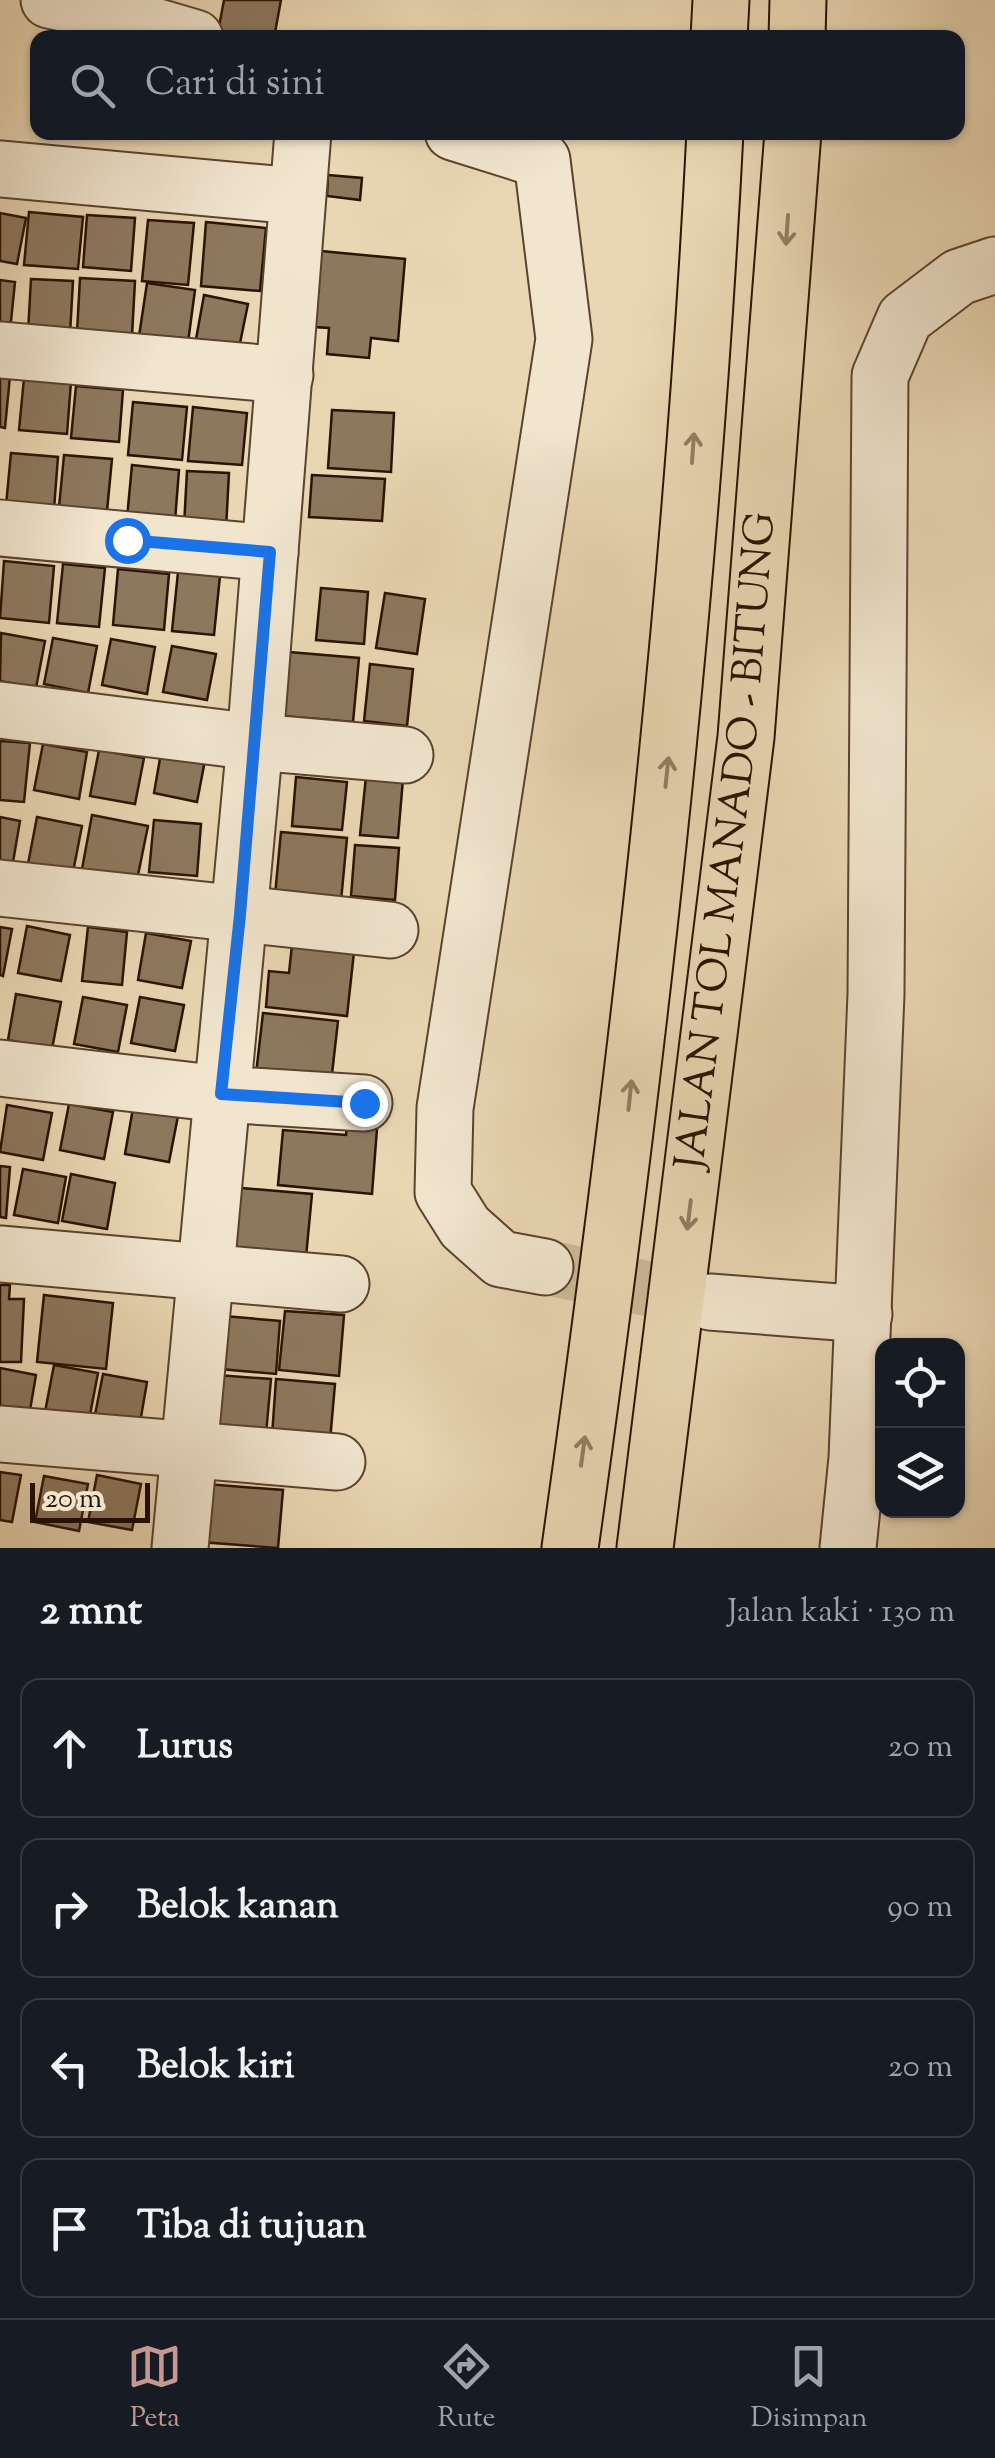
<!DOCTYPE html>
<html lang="id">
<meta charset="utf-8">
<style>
:root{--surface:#171b24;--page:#20242c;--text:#f1f3f6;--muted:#9ea1a6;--line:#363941;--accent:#c59692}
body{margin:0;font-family:"Sorts Mill Goudy",serif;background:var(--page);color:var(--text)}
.controls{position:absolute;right:30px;bottom:30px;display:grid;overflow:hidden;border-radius:20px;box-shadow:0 2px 8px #0004}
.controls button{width:90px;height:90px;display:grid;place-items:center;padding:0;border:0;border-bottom:2px solid var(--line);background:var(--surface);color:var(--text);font:50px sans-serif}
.scale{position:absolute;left:30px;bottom:25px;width:120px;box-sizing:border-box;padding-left:10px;border:5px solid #2a1201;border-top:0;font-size:28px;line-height:35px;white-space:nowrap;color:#2a1201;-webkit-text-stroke:8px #f1e5ce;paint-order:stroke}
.stop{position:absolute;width:30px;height:30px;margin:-22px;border:8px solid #1a73e8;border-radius:50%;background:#fff}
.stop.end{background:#1a73e8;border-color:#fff;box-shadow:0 2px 10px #0008}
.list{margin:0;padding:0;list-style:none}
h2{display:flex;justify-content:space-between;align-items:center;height:130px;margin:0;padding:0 40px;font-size:42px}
h2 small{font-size:32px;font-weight:400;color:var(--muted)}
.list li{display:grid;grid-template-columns:65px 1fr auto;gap:30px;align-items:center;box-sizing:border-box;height:140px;margin:0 20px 20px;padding:0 20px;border:2px solid var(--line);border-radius:20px}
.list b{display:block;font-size:38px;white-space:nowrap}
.list em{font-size:32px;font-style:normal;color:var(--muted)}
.icon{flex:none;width:55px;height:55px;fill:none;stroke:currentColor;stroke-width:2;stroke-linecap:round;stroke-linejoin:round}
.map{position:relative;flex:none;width:995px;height:1548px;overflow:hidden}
.search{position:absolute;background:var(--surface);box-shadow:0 2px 8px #0004;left:30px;right:30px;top:30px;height:110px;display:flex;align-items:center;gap:25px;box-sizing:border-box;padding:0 35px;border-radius:20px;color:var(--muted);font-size:38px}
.sheet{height:770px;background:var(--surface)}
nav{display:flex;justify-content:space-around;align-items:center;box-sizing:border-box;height:140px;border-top:2px solid var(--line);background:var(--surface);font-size:28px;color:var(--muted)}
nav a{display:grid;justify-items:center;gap:5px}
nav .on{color:var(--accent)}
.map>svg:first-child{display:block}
</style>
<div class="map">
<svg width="995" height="1548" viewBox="0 0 995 1548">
<rect width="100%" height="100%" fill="#e9d7b3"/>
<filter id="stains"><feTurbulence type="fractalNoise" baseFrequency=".002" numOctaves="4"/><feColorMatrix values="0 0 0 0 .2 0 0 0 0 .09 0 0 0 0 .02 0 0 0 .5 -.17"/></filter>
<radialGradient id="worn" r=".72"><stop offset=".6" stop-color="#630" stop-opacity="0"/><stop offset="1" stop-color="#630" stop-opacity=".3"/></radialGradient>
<g fill="#8d785e" stroke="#2a1201" stroke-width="2.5">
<path d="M224 0H281L274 38H247L218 32Z"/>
<path d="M328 175 362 178 360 200 327 196Z"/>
<path d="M29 212 83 217 78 269 24 265Z"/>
<path d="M0 213 26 218 17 264 0 261Z"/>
<path d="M87 215 135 218 131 271 83 267Z"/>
<path d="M148 220 194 223 188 285 142 281Z"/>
<path d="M206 222 266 228 260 291 201 286Z"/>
<path d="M321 251 405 259 398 341 371 338 369 358 327 354 329 328 314 327Z"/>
<path d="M80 278 135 281 132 336 77 332Z"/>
<path d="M31 279 73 281 70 334 28 332Z"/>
<path d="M0 280 15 282 10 331 0 330Z"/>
<path d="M147 283 195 290 187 350 138 343Z"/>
<path d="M204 295 248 304 238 353 195 345Z"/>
<path d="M0 375 10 376 5 428 0 427Z"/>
<path d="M24 378 71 382 67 434 19 430Z"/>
<path d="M76 386 123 390 119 442 71 438Z"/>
<path d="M133 402 187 407 182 460 128 455Z"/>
<path d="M193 407 247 413 242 465 188 461Z"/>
<path d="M332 410 394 413 391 472 328 468Z"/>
<path d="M11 453 58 457 54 509 6 505Z"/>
<path d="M64 455 112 459 107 511 59 507Z"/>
<path d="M132 465 179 470 175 521 127 518Z"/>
<path d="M187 471 229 473 226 529 184 526Z"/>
<path d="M312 475 385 479 382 521 309 517Z"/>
<path d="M4 561 54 566 49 623 0 618Z"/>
<path d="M63 564 105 568 99 627 57 623Z"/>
<path d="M118 569 169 574 164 630 113 625Z"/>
<path d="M178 572 220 576 214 635 172 631Z"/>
<path d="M321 588 368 592 364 644 316 640Z"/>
<path d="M385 593 425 599 417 654 376 648Z"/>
<path d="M1 633 45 641 36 688 0 681Z"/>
<path d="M53 638 97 646 88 693 44 684Z"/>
<path d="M111 639 155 647 147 694 102 685Z"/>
<path d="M172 646 216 654 207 700 163 692Z"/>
<path d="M289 652 359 658 353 722 283 716Z"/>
<path d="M370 664 413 669 407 726 364 721Z"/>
<path d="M0 741 30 743 24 802 0 800Z"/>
<path d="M43 744 87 752 79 799 34 790Z"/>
<path d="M162 747 206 755 197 802 154 793Z"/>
<path d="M99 750 144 758 135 804 90 796Z"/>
<path d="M366 776 403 779 398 838 360 835Z"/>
<path d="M296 777 347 782 342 830 292 826Z"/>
<path d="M92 815 148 826 137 880 82 869Z"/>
<path d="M0 817 20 821 12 868 0 866Z"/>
<path d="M37 817 82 826 73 872 28 864Z"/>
<path d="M154 820 201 824 197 876 149 872Z"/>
<path d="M281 832 347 838 341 901 275 895Z"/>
<path d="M355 845 399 848 395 900 351 896Z"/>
<path d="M27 926 70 935 61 981 18 973Z"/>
<path d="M0 927 12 929 3 976 0 975Z"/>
<path d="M88 927 127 932 122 985 82 981Z"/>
<path d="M146 933 191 941 182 988 138 980Z"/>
<path d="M292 945 354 952 347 1016 266 1007 269 971 289 973Z"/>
<path d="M16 994 61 1002 52 1049 8 1040Z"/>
<path d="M83 997 127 1005 118 1052 74 1044Z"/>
<path d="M140 997 184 1005 175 1051 131 1043Z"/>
<path d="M263 1013 338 1021 331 1083 256 1074Z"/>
<path d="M69 1104 113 1112 104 1159 60 1150Z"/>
<path d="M7 1105 52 1113 43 1160 0 1152Z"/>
<path d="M133 1108 178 1116 169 1162 125 1154Z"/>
<path d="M348 1114 378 1116 372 1194 278 1185 283 1130 346 1135Z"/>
<path d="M0 1166 10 1167 6 1218 0 1217Z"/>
<path d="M23 1169 66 1177 58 1223 14 1215Z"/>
<path d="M71 1174 115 1183 107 1229 62 1221Z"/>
<path d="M230 1187 312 1194 306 1257 224 1250Z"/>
<path d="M0 1285H10L9 1299H24L21 1362H0Z"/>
<path d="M44 1295 113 1303 106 1369 37 1362Z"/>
<path d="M285 1311 344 1315 339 1376 279 1370Z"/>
<path d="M224 1316 280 1321 276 1374 220 1369Z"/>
<path d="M54 1365 98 1373 89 1420 45 1412Z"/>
<path d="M0 1368 36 1375 28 1422 0 1417Z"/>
<path d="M103 1374 147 1382 139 1429 94 1420Z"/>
<path d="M217 1375 271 1379 265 1445 211 1441Z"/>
<path d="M276 1379 335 1384 330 1441 272 1436Z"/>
<path d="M0 1472 21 1475 12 1522 0 1520Z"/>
<path d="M97 1475 141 1484 132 1530 88 1522Z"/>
<path d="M44 1476 88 1484 79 1531 35 1522Z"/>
<path d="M206 1484 283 1490 278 1548 201 1542Z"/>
</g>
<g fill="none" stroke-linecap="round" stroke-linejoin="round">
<path stroke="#ccb998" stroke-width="55" stroke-dasharray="55 28" stroke-linecap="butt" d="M545 1267 710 1302"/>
<g stroke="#5a432e" stroke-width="59">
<g id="minor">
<path d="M49 0 110 13 195 38"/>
<path d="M453 132 542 160 564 339 445 1108 443 1192 465 1227 501 1259 545 1267"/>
<path d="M0 169 296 196"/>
<path d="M0 350 285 375"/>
<path d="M0 528 270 553"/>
<path d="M0 710 255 742 405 755"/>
<path d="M0 888 390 930"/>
<path d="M0 1068 221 1094 364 1103"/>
<path d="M0 1254 341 1284"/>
<path d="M710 1302 864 1314"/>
<path d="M0 1434 337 1462"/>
<path d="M180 1548 255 742 303 132"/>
<path d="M848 1548 857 1458 876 994 880 376 905 318 959 277 995 265"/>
</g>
</g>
<g stroke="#2a1201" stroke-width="59">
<g id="highway">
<path d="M719 38 721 0"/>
<path d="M797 38 798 0"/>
<path d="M570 1548C636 1078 691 607 715 132"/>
<path id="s1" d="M645 1548 746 737 793 132"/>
</g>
</g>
<use href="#minor" stroke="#f1e5ce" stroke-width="55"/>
<use href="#highway" stroke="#e9d7b3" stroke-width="55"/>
</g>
<defs><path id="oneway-shaft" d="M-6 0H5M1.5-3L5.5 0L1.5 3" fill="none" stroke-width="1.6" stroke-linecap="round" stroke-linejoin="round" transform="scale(2.5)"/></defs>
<g stroke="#937e63">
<use href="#oneway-shaft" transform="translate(787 230) rotate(94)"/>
<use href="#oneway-shaft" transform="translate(693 448) rotate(-86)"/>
<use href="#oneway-shaft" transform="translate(667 772) rotate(-84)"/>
<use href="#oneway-shaft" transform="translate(630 1095) rotate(-84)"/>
<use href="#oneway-shaft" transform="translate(689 1215) rotate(97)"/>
<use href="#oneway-shaft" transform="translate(583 1451) rotate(-82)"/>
</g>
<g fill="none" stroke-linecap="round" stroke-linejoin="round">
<path stroke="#1a73e8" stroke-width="12" d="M127 540 270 552 240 915 221 1094 364 1103"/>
</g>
<g text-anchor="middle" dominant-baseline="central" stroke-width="9" stroke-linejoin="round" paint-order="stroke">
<g font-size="42" fill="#2a1201" stroke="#f1e5ce">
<text stroke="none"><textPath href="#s1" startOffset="712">JALAN TOL MANADO - BITUNG</textPath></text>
</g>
</g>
<rect width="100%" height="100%" filter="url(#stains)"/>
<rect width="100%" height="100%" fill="url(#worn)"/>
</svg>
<div class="controls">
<button><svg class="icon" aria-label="locate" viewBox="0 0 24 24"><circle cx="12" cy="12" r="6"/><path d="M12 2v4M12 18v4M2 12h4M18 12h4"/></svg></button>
<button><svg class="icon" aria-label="layers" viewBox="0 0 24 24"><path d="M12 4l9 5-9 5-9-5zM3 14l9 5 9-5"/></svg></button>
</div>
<div class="scale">20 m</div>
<div class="stop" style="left:127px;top:540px"></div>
<div class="stop end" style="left:364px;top:1103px"></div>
<div class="search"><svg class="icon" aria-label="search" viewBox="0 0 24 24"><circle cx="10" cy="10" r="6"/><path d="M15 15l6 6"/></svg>Cari di sini</div>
</div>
<section class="sheet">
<h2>2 mnt<small>Jalan kaki · 130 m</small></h2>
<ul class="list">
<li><svg class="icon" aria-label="ahead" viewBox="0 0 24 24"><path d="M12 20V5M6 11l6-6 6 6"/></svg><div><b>Lurus</b></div><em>20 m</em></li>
<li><svg class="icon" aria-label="right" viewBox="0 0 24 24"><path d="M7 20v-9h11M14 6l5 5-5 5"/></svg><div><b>Belok kanan</b></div><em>90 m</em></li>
<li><svg class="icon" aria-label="left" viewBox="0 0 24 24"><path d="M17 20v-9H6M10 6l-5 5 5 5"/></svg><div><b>Belok kiri</b></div><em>20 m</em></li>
<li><svg class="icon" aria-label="arrive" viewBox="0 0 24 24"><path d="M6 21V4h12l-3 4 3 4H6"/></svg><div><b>Tiba di tujuan</b></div></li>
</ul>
</section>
<nav>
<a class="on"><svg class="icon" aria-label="map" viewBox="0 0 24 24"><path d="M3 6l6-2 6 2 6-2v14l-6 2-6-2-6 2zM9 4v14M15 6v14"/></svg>Peta</a>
<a><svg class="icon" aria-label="directions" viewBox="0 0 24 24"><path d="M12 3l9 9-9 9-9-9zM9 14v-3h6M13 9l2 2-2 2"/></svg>Rute</a>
<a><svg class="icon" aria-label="saved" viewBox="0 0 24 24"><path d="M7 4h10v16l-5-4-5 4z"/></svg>Disimpan</a>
</nav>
